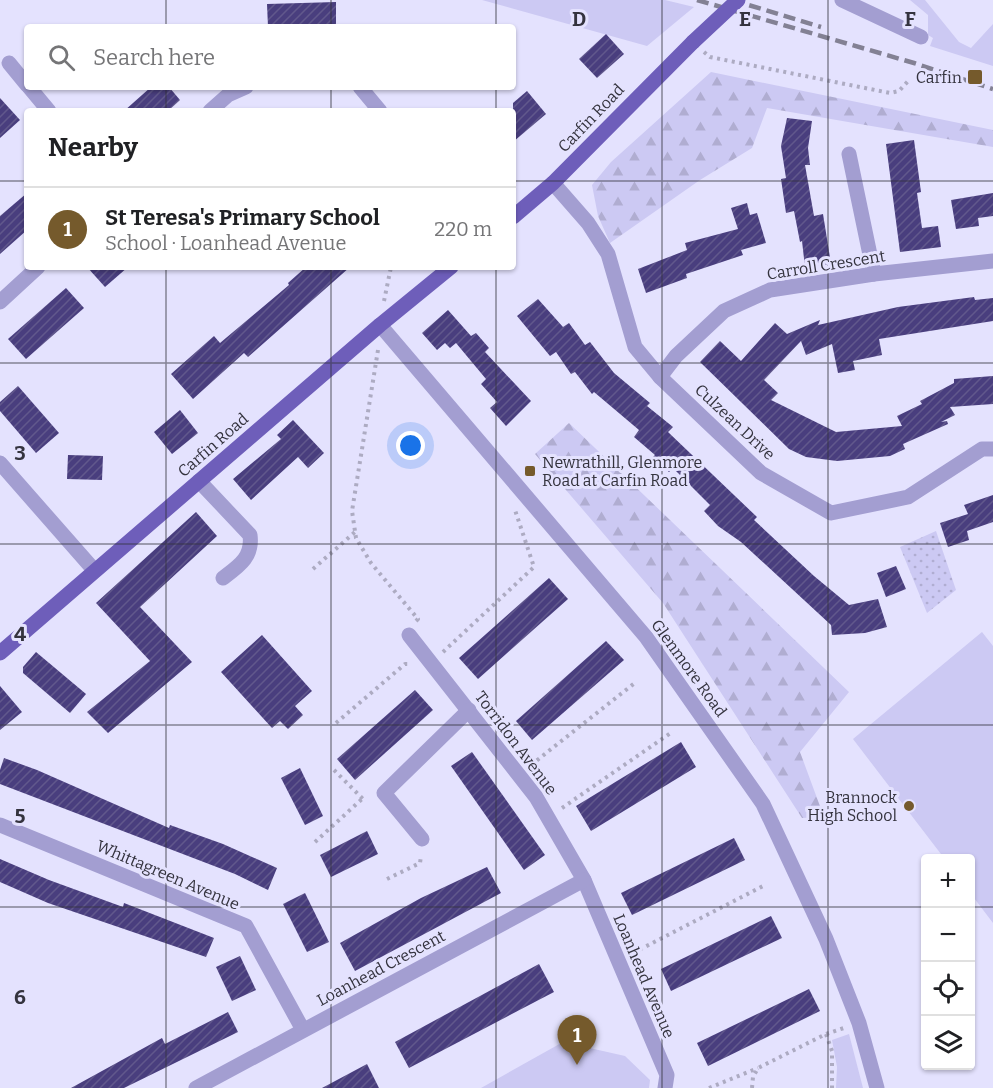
<!DOCTYPE html>
<meta charset="utf-8">
<style>
:root{--surface:#fff;--page:#f6f6f6;--text:#202124;--muted:#757577;--line:#e0e0e0;--accent:#755a2c}
body{margin:0;font-family:Bitter,serif;background:var(--page);color:var(--text)}
.controls{position:absolute;right:18px;bottom:18px;display:grid;overflow:hidden;border-radius:6px;box-shadow:0 2px 4px #0004}
.controls button{width:54px;height:54px;display:grid;place-items:center;padding:0;border:0;border-bottom:2px solid var(--line);background:var(--surface);color:var(--text);font:30px sans-serif}
.you{position:absolute;left:411px;top:446px;width:21px;height:21px;margin:-15px;border:4px solid #fff;border-radius:50%;background:#1a73e8;box-shadow:0 0 0 9px #1a73e833}
.badge{display:grid;place-items:center;width:39px;height:39px;border-radius:50%;background:var(--accent);color:#fff;font-size:20px;font-weight:700}
.pin{position:absolute;translate:-50% -50px;filter:drop-shadow(0 2px 3px #0008)}
.pin::after{content:'';position:absolute;top:32px;width:21px;height:18px;background:inherit;clip-path:polygon(0 0,100% 0,50% 100%)}
.list{margin:0;padding:0;list-style:none}
h2{display:flex;justify-content:space-between;align-items:center;height:78px;margin:0;padding:0 24px;font-size:26px}
h2 small{font-size:20px;font-weight:400;color:var(--muted)}
.list li{display:grid;grid-template-columns:39px 1fr auto;gap:18px;align-items:center;box-sizing:border-box;height:84px;padding:0 24px;border-top:2px solid var(--line)}
.list b{display:block;font-size:22px;white-space:nowrap}
.list p{margin:0;font-size:20px;white-space:nowrap;color:var(--muted)}
.list em{font-size:20px;font-style:normal;color:var(--muted)}
.icon{flex:none;width:33px;height:33px;fill:none;stroke:currentColor;stroke-width:2;stroke-linecap:round;stroke-linejoin:round}
.map{position:relative;flex:none;width:993px;height:1088px;overflow:hidden}
.search{position:absolute;background:var(--surface);box-shadow:0 2px 4px #0004;left:24px;top:24px;width:492px;height:66px;display:flex;align-items:center;gap:15px;box-sizing:border-box;padding:0 21px;border-radius:6px;color:var(--muted);font-size:22px}
.panel{position:absolute;background:var(--surface);box-shadow:0 2px 4px #0004;left:24px;top:108px;width:492px;height:162px;border-radius:6px}
.map>svg:first-child{display:block}
</style>
<div class="map">
<svg width="993" height="1088" viewBox="0 0 993 1088">
<defs>
<pattern id="forest-firs" width="22" height="20" patternUnits="userSpaceOnUse" patternTransform="scale(1.5)"><rect width="22" height="20" fill="#ccc9f3"/><path d="M5 1l3.5 6h-7zM16 11l3.5 6h-7z" fill="#b0add1"/></pattern>
<pattern id="park-dots" width="8" height="8" patternUnits="userSpaceOnUse" patternTransform="scale(1.5)"><rect width="8" height="8" fill="#ccc9f3"/><path d="M2 2h.1M6 6h.1" fill="none" stroke="#b0add1" stroke-width="1.8" stroke-linecap="round"/></pattern>
<pattern id="building-hatch" width="6" height="6" patternUnits="userSpaceOnUse" patternTransform="scale(1.5)"><rect width="6" height="6" fill="#493e7e"/><path d="M-1 1l2-2M0 6l6-6M5 7l2-2" fill="none" stroke="#61588c"/></pattern>
</defs>
<rect width="100%" height="100%" fill="#e4e2fe"/>
<g fill="#ccc9f3">
<path d="M482 0H665L694 7 647 46Z"/>
<path d="M910 0H925L959 42 971 48 993 24V66L930 46 933 38 928 35V15Z"/>
<path d="M982 632 993 646V923L971 894 970 858H944L853 739Z"/>
<path d="M849 1034 863 1088H836L837 1067 832 1040Z"/>
<path d="M563 1042 625 1056 650 1080 649 1088H481Z"/>
</g>
<g fill="url(#forest-firs)">
<path d="M711 72 993 130V147L767 108 752 148 700 180 610 243 598 216 592 185 611 162Z"/>
<path d="M569 423 849 692 800 752 824 817 802 818 663 603 535 454Z"/>
</g>
<path fill="url(#park-dots)" d="M936 531 956 590 927 613 900 547Z"/>
<g fill="url(#building-hatch)">
<path d="M336 2V27H268L267 4Z"/>
<path d="M606 34 624 54 597 78 579 59Z"/>
<path d="M151 87H169L180 100 168 111H124Z"/>
<path d="M527 91 546 114 513 142V103Z"/>
<path d="M0 98 20 120 0 138Z"/>
<path d="M787 118 812 121 808 148 810 165H805L814 216 823 214 831 264 805 267 802 241 800 242 794 211 786 213 781 179 786 178 781 146Z"/>
<path d="M914 140 921 192 917 193 922 228 938 226 941 247 900 252 886 144Z"/>
<path d="M27 193V230L0 254V216Z"/>
<path d="M993 193V216L978 218 979 226 956 229 951 200Z"/>
<path d="M747 203 750 215 757 213 766 243 741 250 743 255 686 274 687 278 646 293 638 269 687 250 685 243 738 229 731 208Z"/>
<path d="M87 267H128L105 287Z"/>
<path d="M306 267H350L248 357 244 353 193 399 171 374 214 336 220 343 289 285 288 283Z"/>
<path d="M66 288 84 308 26 359 8 339Z"/>
<path d="M974 297 975 300 993 298V321L879 339 882 355 853 361 855 370 838 373 832 344 806 355 801 341 764 380 778 393 771 400 836 432 902 426 897 416 922 404 920 401 954 383V379L993 376V404L950 407 955 415 941 422 947 421 948 424 903 444 905 449 890 456 837 461 806 457 789 449 700 362 720 341 741 361 775 323 787 334 820 320 818 325 898 307Z"/>
<path d="M538 299 563 327 569 323 585 345 590 342 614 373 650 403 647 406 673 427 668 432 757 517 754 520 814 576 849 605 878 599 887 627 865 633 832 635 831 625 741 542 718 526 704 511 710 505 673 468 669 472 653 457 655 455 634 437 639 430 594 392 592 394 575 372 571 374 556 352 550 356 517 316Z"/>
<path d="M448 310 471 336 476 333 489 348 485 352 531 401 506 426 490 408 497 402 481 384 486 379 456 343 450 348 445 343 437 350 422 333Z"/>
<path d="M18 386 59 433 36 453 0 411V402Z"/>
<path d="M180 410 198 433 172 454 154 432Z"/>
<path d="M293 420 324 453 308 468 298 457 251 500 233 479 281 439 277 435Z"/>
<path d="M68 455 103 456 102 480 67 479Z"/>
<path d="M993 495V522L967 531 969 540 948 547 940 523 968 514 964 505Z"/>
<path d="M196 512 217 536 140 607 192 662 108 733 87 712 150 661 96 603Z"/>
<path d="M896 566 906 589 886 597 877 573Z"/>
<path d="M549 578 568 599 478 679 459 658Z"/>
<path d="M262 635 312 691 295 706 303 715 288 729 280 721 272 728 221 672Z"/>
<path d="M606 641 624 660 532 740 516 721Z"/>
<path d="M36 652 86 694 70 713 23 673V667Z"/>
<path d="M0 686 22 712 0 730Z"/>
<path d="M415 690 433 710 355 780 337 759Z"/>
<path d="M681 742 696 767 591 831 576 806Z"/>
<path d="M472 752 545 855 524 870 451 766Z"/>
<path d="M4 758 37 770 169 828 170 825 223 844 277 868 268 890 235 874 0 784V770Z"/>
<path d="M300 768 323 816 305 825 281 778Z"/>
<path d="M367 831 378 854 331 877 320 855Z"/>
<path d="M734 838 745 860 632 915 621 893Z"/>
<path d="M0 859 49 880 123 907 124 903 214 938 206 957 48 903 0 882Z"/>
<path d="M487 867 501 893 355 971 340 943 421 898Z"/>
<path d="M305 893 329 942 307 952 283 904Z"/>
<path d="M771 916 782 938 671 991 661 969Z"/>
<path d="M240 956 256 990 232 1001 216 967Z"/>
<path d="M539 964 554 992 409 1068 395 1042Z"/>
<path d="M809 989 820 1011 708 1066 697 1043Z"/>
<path d="M228 1012 238 1032 124 1088H71L162 1038 165 1044Z"/>
<path d="M367 1064 379 1088H322Z"/>
</g>
<g fill="none" stroke-linecap="round" stroke-linejoin="round">
<g stroke="#adabc2" stroke-width="4" stroke-dasharray="3 4.5" stroke-linecap="butt">
<path d="M704 52 710 57 890 93 899 91 909 80"/>
<path d="M384 301 391 267"/>
<path d="M378 350 352 511 356 538 371 563 418 619 416 621"/>
<path d="M313 569 355 532"/>
<path d="M443 652 534 567 515 510"/>
<path d="M336 723 405 664H410"/>
<path d="M531 765 636 682"/>
<path d="M334 770 363 799"/>
<path d="M562 808 672 732"/>
<path d="M315 842 362 799"/>
<path d="M387 879 420 863 421 856"/>
<path d="M633 953 765 885"/>
<path d="M826 1034 832 1051V1088"/>
<path d="M709 1088 758 1068"/>
<path d="M752 1088 753 1077 758 1068 826 1034 844 1028"/>
</g>
<g stroke="#a39ed1" stroke-width="15">
<path d="M842 0 921 37"/>
<path d="M9 63 27 85"/>
<path d="M29 87 49 111"/>
<path d="M360 87 380 111"/>
<path d="M210 111 228 95 246 87"/>
<path d="M849 154 874 274"/>
<path d="M553 183 588 223 608 254 635 347 660 377 761 473 831 513 908 497 982 449H993"/>
<path d="M0 302 38 267"/>
<path d="M380 325 646 637 763 804 826 939 859 1023 877 1088"/>
<path d="M660 377 676 356 724 311 770 290 874 274 993 261"/>
<path d="M0 463 94 570"/>
<path d="M199 481 250 535C253 557 239 566 223 578"/>
<path d="M409 635 536 797 584 880 667 1075 665 1088"/>
<path d="M0 825 246 926 303 1030"/>
<path d="M422 839 384 793 469 710"/>
<path d="M196 1088 584 880"/>
</g>
<g stroke="#6e5eba" stroke-width="15">
<path d="M513 217 553 183 693 42"/>
<path d="M0 653 380 325 451 267"/>
</g>
<g stroke="#838194" stroke-width="4.5" stroke-dasharray="12 6" stroke-linecap="butt">
<path d="M697 0 914 63 993 89"/>
<path d="M732 0 821 27"/>
</g>
<path stroke="#6e5eba" stroke-width="15" d="M693 42 738 0"/>
</g>
<path fill="none" stroke="#34333e" stroke-width="1.5" stroke-opacity="0.55" d="M166 0V27M331 0V27M496 0V27M662 0V1088M828 0V1088M166 87V111M331 87V111M496 87V111M0 181H27M513 181H993M166 267V1088M331 267V1088M496 267V1088M0 363H993M0 544H993M0 725H993M0 907H926M970 907H993"/>
<g fill="#755a2c" stroke="#e4e2fe" stroke-width="2">
<rect x="967" y="69" width="16" height="16" rx="3"/>
<rect x="524" y="465" width="12" height="12" rx="3"/>
<circle cx="909" cy="806" r="6"/>
</g>
<g text-anchor="middle" dominant-baseline="central" stroke-width="6" stroke-linejoin="round" paint-order="stroke">
<g font-size="16" fill="#34333e" stroke="#e4e2fe" text-anchor="end">
<text x="962" y="77">Carfin</text>
<text x="542" y="462" text-anchor="start">Newrathill, Glenmore<tspan x="542" dy="18">Road at Carfin Road</tspan></text>
<text x="897" y="797">Brannock<tspan x="897" dy="18">High School</tspan></text>
</g>
<g font-size="16" fill="#34333e" stroke="#e4e2fe">
<text transform="translate(591 118) rotate(-46)">Carfin Road</text>
<text transform="translate(826 265) rotate(-9)">Carroll Crescent</text>
<text transform="translate(735 422) rotate(43)">Culzean Drive</text>
<text transform="translate(213 445) rotate(-41)">Carfin Road</text>
<text transform="translate(689 668) rotate(54)">Glenmore Road</text>
<text transform="translate(516 743) rotate(53)">Torridon Avenue</text>
<text transform="translate(168 875) rotate(23)">Whittagreen Avenue</text>
<text transform="translate(381 968) rotate(-28)">Loanhead Crescent</text>
<text transform="translate(644 976) rotate(67)">Loanhead Avenue</text>
</g>
</g>
<g font-size="20" text-anchor="middle" font-weight="bold" fill="#34333e" stroke="#e4e2fe" stroke-width="6" stroke-linejoin="round" paint-order="stroke">
<text x="579" y="26">D</text>
<text x="745" y="26">E</text>
<text x="910" y="26">F</text>
<text x="20" y="460">3</text>
<text x="20" y="641">4</text>
<text x="20" y="823">5</text>
<text x="20" y="1004">6</text>
</g>
</svg>
<div class="controls">
<button>+</button>
<button>−</button>
<button><svg class="icon" aria-label="locate" viewBox="0 0 24 24"><circle cx="12" cy="12" r="6"/><path d="M12 2v4M12 18v4M2 12h4M18 12h4"/></svg></button>
<button><svg class="icon" aria-label="layers" viewBox="0 0 24 24"><path d="M12 4l9 5-9 5-9-5zM3 14l9 5 9-5"/></svg></button>
</div>
<div class="you"></div>
<div class="pin badge" style="left:577px;top:1065px">1</div>
<div class="search"><svg class="icon" aria-label="search" viewBox="0 0 24 24"><circle cx="10" cy="10" r="6"/><path d="M15 15l6 6"/></svg>Search here</div>
<section class="panel">
<h2>Nearby<small></small></h2>
<ul class="list">
<li><span class="badge">1</span><div><b>St Teresa's Primary School</b><p>School · Loanhead Avenue</p></div><em>220 m</em></li>
</ul>
</section>
</div>
